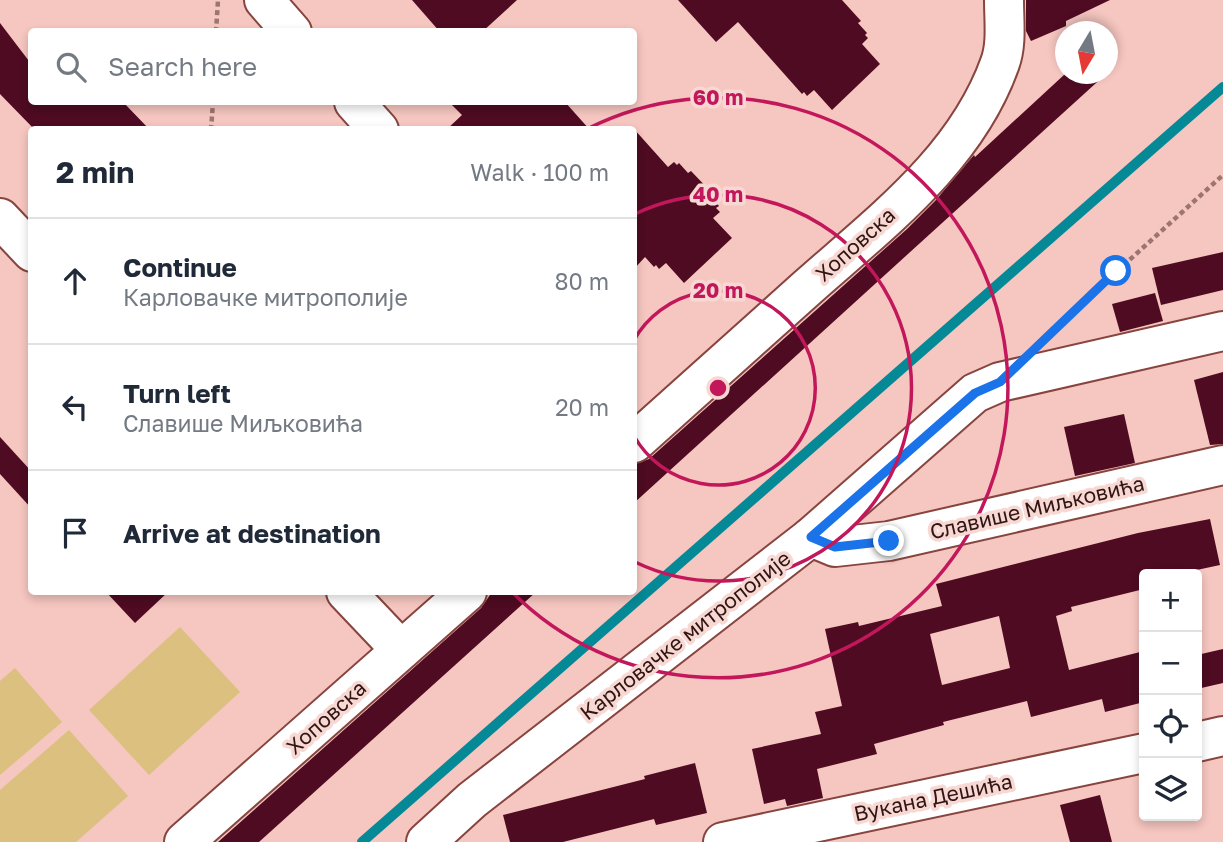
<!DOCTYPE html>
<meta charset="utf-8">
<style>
:root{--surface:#fff;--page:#f6f6f7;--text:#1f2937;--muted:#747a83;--line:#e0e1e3}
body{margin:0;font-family:"Golos Text",sans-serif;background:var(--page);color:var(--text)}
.controls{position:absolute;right:21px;bottom:21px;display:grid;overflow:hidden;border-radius:7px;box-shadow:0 4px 10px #0003}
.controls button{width:63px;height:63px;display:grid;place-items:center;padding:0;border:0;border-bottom:2px solid var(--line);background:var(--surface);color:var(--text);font:35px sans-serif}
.compass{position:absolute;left:1055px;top:21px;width:63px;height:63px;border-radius:50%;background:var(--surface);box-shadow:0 4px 10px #0003;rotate:190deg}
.stop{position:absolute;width:21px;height:21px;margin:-16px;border:5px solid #1a73e8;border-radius:50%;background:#fff}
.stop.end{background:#1a73e8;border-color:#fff;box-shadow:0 2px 7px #0008}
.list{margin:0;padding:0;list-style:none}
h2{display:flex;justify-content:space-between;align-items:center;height:91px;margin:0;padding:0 28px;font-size:30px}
h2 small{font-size:23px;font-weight:400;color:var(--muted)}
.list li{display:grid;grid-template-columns:46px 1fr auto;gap:21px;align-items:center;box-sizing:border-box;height:126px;padding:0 28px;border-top:2px solid var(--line)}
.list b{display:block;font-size:26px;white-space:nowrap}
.list p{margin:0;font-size:23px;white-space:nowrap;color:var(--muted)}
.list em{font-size:23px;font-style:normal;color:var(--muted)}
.icon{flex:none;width:38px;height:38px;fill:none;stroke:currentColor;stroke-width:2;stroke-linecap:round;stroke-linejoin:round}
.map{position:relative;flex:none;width:1223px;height:842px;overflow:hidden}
.search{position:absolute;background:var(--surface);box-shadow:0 4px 10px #0003;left:28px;top:28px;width:609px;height:77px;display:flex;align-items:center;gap:18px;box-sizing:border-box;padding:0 24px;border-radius:7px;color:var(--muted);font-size:26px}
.panel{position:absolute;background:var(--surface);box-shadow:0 4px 10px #0003;left:28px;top:126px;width:609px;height:469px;border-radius:7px}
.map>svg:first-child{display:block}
</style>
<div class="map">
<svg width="1223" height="842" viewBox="0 0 1223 842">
<rect width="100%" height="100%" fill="#f6c6c0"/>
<g fill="#dcc07f">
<path d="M180 627 240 692 149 775 89 710Z"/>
<path d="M15 668 62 722 0 775V681Z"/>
<path d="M69 730 128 796 76 842H0V790Z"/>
</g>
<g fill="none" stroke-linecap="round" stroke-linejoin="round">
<path stroke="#058996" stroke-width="10" d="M362 842 1223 87"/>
</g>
<g fill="#4e0b22" fill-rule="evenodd">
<path d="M412 0H517L482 32H440Z"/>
<path d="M678 0H842L861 21 858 23 867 33 865 35 868 38 862 44 880 64 832 110 814 90 807 96 804 92 802 94 738 22 716 42Z"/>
<path d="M1026 0H1110L1066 21V26L1031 41 1026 31Z"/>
<path d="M0 23 32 65V102H123L150 130H35L0 94Z"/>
<path d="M1065 74H1106L634 503V464L649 459 907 229 935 201 974 155 975 157Z"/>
<path d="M449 102H565L590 130H446L462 115Z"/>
<path d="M634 129 668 167 674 162 677 165 679 163 688 173 691 171 713 194 710 196 719 206 716 208 720 212 713 218 732 238 684 283 666 263 659 269 656 265 654 267 645 257 634 269Z"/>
<path d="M1223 252V290L1161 305 1152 268Z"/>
<path d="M1155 293 1163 321 1120 332 1112 304Z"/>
<path d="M1223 372V444L1210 445 1194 380Z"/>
<path d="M1124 414 1135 463 1075 476 1064 427Z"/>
<path d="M0 437 32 472V509L0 474Z"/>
<path d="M1210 519 1220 565 1178 574H1144V589L1071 607 1072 611 1056 616 1069 670 1144 651V702L1105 712 1102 699 1031 717 1027 701 943 722 944 725 874 744 877 754 817 769 823 798 787 806 785 799 764 804 752 749 821 734 815 712 842 706 825 629 858 622 859 626 942 606 936 584 1138 533ZM999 616 1010 668 942 685 930 634Z"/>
<path d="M106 592H168L135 623Z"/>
<path d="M492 592H536L259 842H218L481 608Z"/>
<path d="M1223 649V683L1197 689V655Z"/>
<path d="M695 763 707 813 656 825 654 819 563 842H510L503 815 645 779 644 776Z"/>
<path d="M1100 795 1112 842H1070L1060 805Z"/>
</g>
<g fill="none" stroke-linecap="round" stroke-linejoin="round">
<g stroke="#88453f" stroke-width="42">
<g id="street">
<path d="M264 0 292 32"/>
<path d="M354 102 379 130"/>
<path d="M0 218 32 252"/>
<path d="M634 443C692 391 750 339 808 287 881 222 966 159 1000 63 1007 44 1004 21 1004 0"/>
<path d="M811 537 835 547 889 541 1223 465"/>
<path d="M346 592 401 650"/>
<path d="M1197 742 1223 736"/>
<path d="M184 842 467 592"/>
<path d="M426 842 472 800 811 537 975 393 1000 382 1223 331"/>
<path d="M723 842 1144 753"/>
</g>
</g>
<g stroke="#9c7571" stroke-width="4.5" stroke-dasharray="5 3.5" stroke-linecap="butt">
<path d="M216 32 218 0"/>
<path d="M211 130 213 102"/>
<path d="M1048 334 1223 175"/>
</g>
<use href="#street" stroke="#fff" stroke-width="38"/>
</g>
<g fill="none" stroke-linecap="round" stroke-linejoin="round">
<path stroke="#1a73e8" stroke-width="9" d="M889 541 835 547 811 537 975 393 1000 382 1116 271"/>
</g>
<g fill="none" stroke="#c2185b" stroke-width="3.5">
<path d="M634 340A97 97 0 1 1 634 436"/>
<path d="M635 214A193 193 0 1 1 635 562"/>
<path d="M589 128A290 290 0 1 1 513 593"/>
</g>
<g text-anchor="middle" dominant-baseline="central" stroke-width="7" stroke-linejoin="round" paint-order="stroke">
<g font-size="21" fill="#311513" stroke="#f8d8d3">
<text transform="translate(855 244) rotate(-42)">Хоповска</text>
<text transform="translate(1037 507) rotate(-13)">Славише Миљковића</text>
<text transform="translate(685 635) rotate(-38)">Карловачке митрополије</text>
<text transform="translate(326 717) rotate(-42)">Хоповска</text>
<text transform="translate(933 797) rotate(-12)">Вукана Дешића</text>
</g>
</g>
<circle cx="718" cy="388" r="10" fill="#c2185b" stroke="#f8d8d3" stroke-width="3.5"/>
<g font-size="21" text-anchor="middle" font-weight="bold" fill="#c2185b" stroke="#f8d8d3" stroke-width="7" stroke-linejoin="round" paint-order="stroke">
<text x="718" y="105">60 m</text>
<text x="718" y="202">40 m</text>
<text x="718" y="298">20 m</text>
</g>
</svg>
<div class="controls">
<button>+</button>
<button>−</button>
<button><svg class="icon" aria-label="locate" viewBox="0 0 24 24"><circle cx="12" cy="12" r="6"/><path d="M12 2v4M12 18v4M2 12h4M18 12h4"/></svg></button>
<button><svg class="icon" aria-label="layers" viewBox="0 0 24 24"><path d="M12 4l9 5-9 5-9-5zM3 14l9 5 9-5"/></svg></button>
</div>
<svg class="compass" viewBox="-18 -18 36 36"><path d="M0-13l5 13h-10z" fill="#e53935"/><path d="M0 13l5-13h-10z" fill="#747a83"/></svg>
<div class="stop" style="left:1116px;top:271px"></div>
<div class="stop end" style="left:889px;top:541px"></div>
<div class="search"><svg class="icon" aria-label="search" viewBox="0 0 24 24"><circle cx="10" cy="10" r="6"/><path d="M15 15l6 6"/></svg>Search here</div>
<section class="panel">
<h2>2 min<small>Walk · 100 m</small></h2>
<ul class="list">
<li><svg class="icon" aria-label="ahead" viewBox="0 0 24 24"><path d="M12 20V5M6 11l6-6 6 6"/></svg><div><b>Continue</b><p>Карловачке митрополије</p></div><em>80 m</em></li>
<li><svg class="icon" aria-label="left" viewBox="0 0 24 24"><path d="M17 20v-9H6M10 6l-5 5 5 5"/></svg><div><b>Turn left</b><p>Славише Миљковића</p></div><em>20 m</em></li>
<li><svg class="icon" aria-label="arrive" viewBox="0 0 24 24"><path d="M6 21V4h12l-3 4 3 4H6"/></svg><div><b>Arrive at destination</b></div></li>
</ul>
</section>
</div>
